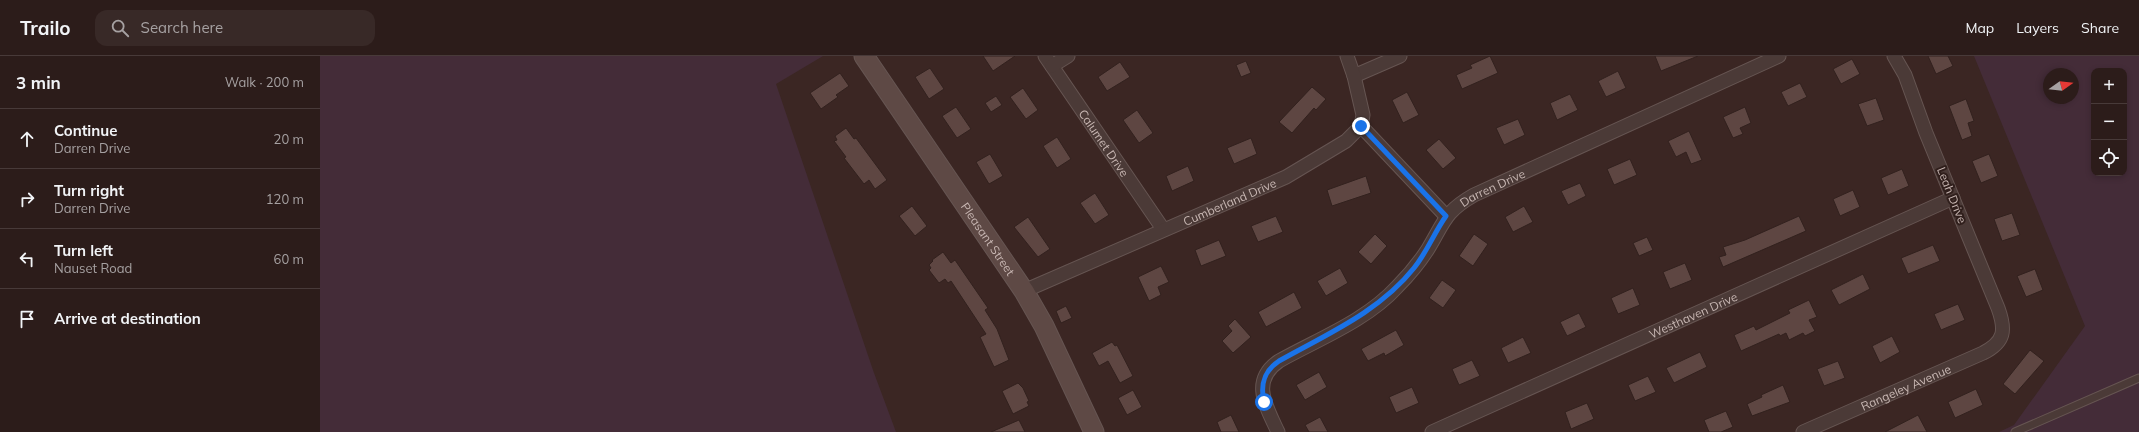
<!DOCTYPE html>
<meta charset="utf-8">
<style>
:root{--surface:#2c1c1a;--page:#382927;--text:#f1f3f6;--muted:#a6a1a2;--line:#483a39}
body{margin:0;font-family:Mulish,sans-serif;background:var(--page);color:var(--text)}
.controls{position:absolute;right:12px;top:12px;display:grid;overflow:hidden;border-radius:8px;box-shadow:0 2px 6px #0003}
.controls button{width:36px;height:36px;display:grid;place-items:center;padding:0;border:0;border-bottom:1px solid var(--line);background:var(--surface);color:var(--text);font:20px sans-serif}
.compass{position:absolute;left:1723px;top:12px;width:36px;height:36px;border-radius:50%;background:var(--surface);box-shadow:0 2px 6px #0003;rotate:75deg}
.stop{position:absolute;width:12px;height:12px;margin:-9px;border:3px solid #1a73e8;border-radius:50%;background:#fff}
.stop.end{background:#1a73e8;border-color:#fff;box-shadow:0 1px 4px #0008}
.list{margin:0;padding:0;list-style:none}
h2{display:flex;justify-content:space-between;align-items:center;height:52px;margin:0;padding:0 16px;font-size:17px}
h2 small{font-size:13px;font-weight:400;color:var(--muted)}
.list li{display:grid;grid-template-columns:26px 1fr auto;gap:12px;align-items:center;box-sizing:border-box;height:60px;padding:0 16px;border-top:1px solid var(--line)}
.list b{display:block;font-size:15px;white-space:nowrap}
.list p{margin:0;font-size:13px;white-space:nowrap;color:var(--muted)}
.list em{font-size:13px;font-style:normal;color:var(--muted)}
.icon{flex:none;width:22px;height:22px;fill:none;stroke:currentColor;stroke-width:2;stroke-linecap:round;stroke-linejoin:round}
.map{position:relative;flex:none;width:1819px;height:376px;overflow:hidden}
header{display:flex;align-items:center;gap:24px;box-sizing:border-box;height:56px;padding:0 20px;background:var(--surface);border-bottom:1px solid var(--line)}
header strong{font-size:19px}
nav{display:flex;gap:22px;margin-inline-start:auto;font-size:14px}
.search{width:280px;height:36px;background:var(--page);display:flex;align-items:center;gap:10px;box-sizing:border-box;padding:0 14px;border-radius:12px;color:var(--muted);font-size:15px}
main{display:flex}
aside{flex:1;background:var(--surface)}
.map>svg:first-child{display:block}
</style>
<header>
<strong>Trailo</strong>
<div class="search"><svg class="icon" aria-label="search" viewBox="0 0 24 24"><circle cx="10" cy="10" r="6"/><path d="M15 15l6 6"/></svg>Search here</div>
<nav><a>Map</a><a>Layers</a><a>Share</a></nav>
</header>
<main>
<aside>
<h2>3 min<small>Walk · 200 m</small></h2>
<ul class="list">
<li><svg class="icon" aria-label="ahead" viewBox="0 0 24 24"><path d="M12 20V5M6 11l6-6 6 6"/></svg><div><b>Continue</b><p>Darren Drive</p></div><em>20 m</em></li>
<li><svg class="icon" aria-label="right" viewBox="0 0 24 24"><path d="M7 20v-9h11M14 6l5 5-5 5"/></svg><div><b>Turn right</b><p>Darren Drive</p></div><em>120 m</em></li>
<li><svg class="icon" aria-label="left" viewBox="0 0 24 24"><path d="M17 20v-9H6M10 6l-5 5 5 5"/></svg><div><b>Turn left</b><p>Nauset Road</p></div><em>60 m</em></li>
<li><svg class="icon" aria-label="arrive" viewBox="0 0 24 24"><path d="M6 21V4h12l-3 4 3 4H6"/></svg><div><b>Arrive at destination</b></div></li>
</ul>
</aside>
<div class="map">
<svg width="1819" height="376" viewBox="0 0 1819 376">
<rect width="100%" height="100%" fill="#3b2623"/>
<g fill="#442c38" fill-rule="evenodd">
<path d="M0 0H503L456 28 554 317 576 376H0Z"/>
<path d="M1654 0H1819V376H1679L1694 369 1765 270ZM1774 15H1804V117H1774ZM1729 18H1753V42H1729Z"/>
</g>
<g fill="#5e4642" stroke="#32211e">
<path d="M663 0H695L673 15Z"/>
<path d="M1170 0 1178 17 1142 33 1136 19 1152 12 1150 9Z"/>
<path d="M1335 0H1378L1341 15Z"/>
<path d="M1608 0H1628L1633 10 1616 18Z"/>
<path d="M1532 3 1540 18 1521 28 1513 13Z"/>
<path d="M926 5 931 17 921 21 916 9Z"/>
<path d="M800 6 810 21 787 35 778 21Z"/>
<path d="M610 12 624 33 609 43 595 21Z"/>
<path d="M1298 15 1306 32 1286 41 1278 25Z"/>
<path d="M520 17 529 30 516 39 518 41 501 53 490 37Z"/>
<path d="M1480 27 1487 41 1468 50 1461 36Z"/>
<path d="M992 31 1006 43 996 54 994 52 972 77 959 66Z"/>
<path d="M703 32 718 54 706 63 690 41Z"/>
<path d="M1087 36 1099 59 1083 67 1072 44Z"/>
<path d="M1250 38 1258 54 1237 64 1230 47Z"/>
<path d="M676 40 682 49 671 56 665 47Z"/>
<path d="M1556 42 1564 64 1547 70 1538 48Z"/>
<path d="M1646 43 1654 65 1648 67 1652 80 1642 84 1629 50Z"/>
<path d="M636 51 651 73 637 82 622 60Z"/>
<path d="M1425 51 1431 67 1420 72 1423 78 1413 82 1403 61Z"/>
<path d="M817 54 833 77 819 87 803 64Z"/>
<path d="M1198 63 1205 79 1184 89 1176 72Z"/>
<path d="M526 72 534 83 536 82 567 124 555 133 549 124 544 128 524 102 526 101 514 85 517 84 515 80Z"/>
<path d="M1369 75 1382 104 1371 108 1366 96 1356 101 1348 85Z"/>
<path d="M737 81 751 103 737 112 723 90Z"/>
<path d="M931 82 937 98 914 108 907 92Z"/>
<path d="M1119 83 1136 102 1123 113 1106 94Z"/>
<path d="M670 98 683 120 669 128 656 106Z"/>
<path d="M1669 98 1678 120 1661 127 1652 105Z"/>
<path d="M1310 103 1317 119 1294 129 1287 113Z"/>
<path d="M868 110 874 125 852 135 846 120Z"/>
<path d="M1582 113 1589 130 1568 139 1561 122Z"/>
<path d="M1046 120 1051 137 1012 150 1007 134Z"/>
<path d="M1260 127 1266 140 1248 149 1241 135Z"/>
<path d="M1533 134 1540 151 1520 160 1513 143Z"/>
<path d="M775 137 789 159 775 168 760 147Z"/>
<path d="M592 150 607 170 595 180 579 160Z"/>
<path d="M1204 150 1213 166 1193 176 1185 161Z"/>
<path d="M1692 157 1700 179 1682 185 1674 163Z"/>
<path d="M956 160 963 176 938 186 931 170Z"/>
<path d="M1479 160 1486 175 1403 211 1399 201 1406 199 1403 191 1425 184Z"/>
<path d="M708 161 730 193 718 201 694 171Z"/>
<path d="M1055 178 1067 190 1051 208 1038 196Z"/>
<path d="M1154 178 1168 188 1153 210 1139 200Z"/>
<path d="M1327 181 1333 194 1319 200 1313 187Z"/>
<path d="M899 184 906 200 881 210 875 194Z"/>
<path d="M1613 189 1620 205 1588 218 1581 202Z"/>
<path d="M623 196 631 207 635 204 668 252 665 254 677 273 689 304 674 311 660 281 666 278 631 225 628 227 625 223 619 227 609 214 611 212 609 209 613 205 612 204Z"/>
<path d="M1365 207 1372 224 1350 233 1343 216Z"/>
<path d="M841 210 849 226 838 231 841 239 829 245 818 221Z"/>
<path d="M1020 212 1028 227 1006 240 997 225Z"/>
<path d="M1715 213 1723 234 1706 241 1697 220Z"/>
<path d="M1543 218 1550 233 1519 249 1511 234Z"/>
<path d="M1122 224 1136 234 1123 252 1109 242Z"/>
<path d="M1313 232 1320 249 1298 258 1291 242Z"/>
<path d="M974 236 982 252 946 271 938 256Z"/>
<path d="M1489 244 1497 261 1489 264 1495 275 1485 280 1483 277 1469 284 1466 277 1460 280 1459 278 1421 295 1414 279 1434 270 1436 274 1470 257 1468 254Z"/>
<path d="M1638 248 1645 264 1621 274 1614 258Z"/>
<path d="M746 250 752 262 741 267 736 255Z"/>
<path d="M1259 257 1266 271 1247 280 1240 266Z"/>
<path d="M915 263 931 281 913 297 902 285 912 275 908 270Z"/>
<path d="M1076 274 1084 289 1065 300 1064 297 1048 305 1041 293Z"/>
<path d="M1572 280 1580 296 1560 307 1552 290Z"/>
<path d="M1203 281 1211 297 1188 307 1181 292Z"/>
<path d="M792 286 795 290 797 289 813 320 800 327 788 305 779 310 772 297Z"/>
<path d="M1710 294 1724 305 1695 338 1683 328Z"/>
<path d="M1380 296 1387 311 1354 327 1346 312Z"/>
<path d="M1152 304 1160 320 1139 329 1132 313Z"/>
<path d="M1518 305 1525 322 1504 330 1497 313Z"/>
<path d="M999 316 1007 331 985 344 976 329Z"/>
<path d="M1328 320 1336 336 1315 345 1308 329Z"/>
<path d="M698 327 703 332 709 345 707 346 709 350 693 358 682 335Z"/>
<path d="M1463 329 1470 346 1432 360 1427 348 1442 341 1441 339Z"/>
<path d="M1092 331 1099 347 1076 357 1069 341Z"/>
<path d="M1656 333 1663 349 1635 362 1628 346Z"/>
<path d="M813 334 822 351 807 359 798 342Z"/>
<path d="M1267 347 1274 363 1251 373 1245 356Z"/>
<path d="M1406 355 1413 371 1401 376H1389L1384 364Z"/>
<path d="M911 359 919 376H901L897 366Z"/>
<path d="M1598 359 1607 376H1565Z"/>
<path d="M1000 361 1008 376H989L985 369Z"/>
<path d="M699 364 705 376H671Z"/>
</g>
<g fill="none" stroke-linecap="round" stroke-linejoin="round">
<g stroke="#665552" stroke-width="9">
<path id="service" d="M1695 376 1819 322"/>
</g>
<g stroke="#665552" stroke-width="15">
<g id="minor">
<path id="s1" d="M725 0 843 173"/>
<path d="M732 10 748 0"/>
<path d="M1034 20 1080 0"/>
<path d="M1041 70 1126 160"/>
<path id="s2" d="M704 235 966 121 1026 85 1041 70 1043 59 1034 20 1027 0"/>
<path id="s3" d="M958 376C946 350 930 325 959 305 998 283 1046 265 1077 231 1088 220 1099 207 1108 193 1124 167 1124 156 1154 139L1459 0"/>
<path id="s4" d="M1112 376 1633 142"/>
<path id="s5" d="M1483 376 1663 297C1685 286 1686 274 1678 252L1606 77 1585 19 1574 0"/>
</g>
</g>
<g stroke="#665552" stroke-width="21">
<g id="secondary">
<path id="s6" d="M544 0 704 235 724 270 774 376"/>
</g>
</g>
<use href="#service" stroke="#4b3a37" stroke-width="7"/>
<use href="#minor" stroke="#4b3a37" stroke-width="13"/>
<use href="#secondary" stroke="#5e4945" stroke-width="19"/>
</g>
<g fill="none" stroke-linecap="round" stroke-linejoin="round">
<path stroke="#1a73e8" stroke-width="5" d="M944 346C940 328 944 315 959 305 1007 278 1059 256 1094 212 1107 196 1114 177 1126 160L1041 70"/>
</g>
<g text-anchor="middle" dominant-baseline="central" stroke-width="4" stroke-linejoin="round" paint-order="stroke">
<g font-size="12" fill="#c7b6b2" stroke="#301f1c">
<text stroke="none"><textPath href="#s1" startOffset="105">Calumet Drive</textPath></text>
<text stroke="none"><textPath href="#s3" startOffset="361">Darren Drive</textPath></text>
<text transform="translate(1632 139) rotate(68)">Leah Drive</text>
<text stroke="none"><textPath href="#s2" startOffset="224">Cumberland Drive</textPath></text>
<text stroke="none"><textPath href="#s6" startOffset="221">Pleasant Street</textPath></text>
<text stroke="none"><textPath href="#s4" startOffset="286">Westhaven Drive</textPath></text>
<text stroke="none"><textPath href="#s5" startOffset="112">Rangeley Avenue</textPath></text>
</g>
</g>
</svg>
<div class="controls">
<button>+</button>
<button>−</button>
<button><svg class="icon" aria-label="locate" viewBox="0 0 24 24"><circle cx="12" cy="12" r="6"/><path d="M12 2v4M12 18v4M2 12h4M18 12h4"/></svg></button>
</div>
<svg class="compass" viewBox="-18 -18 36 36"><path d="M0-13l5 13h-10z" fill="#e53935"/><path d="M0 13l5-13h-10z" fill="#a6a1a2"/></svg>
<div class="stop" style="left:944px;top:346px"></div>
<div class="stop end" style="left:1041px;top:70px"></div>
</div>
</main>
